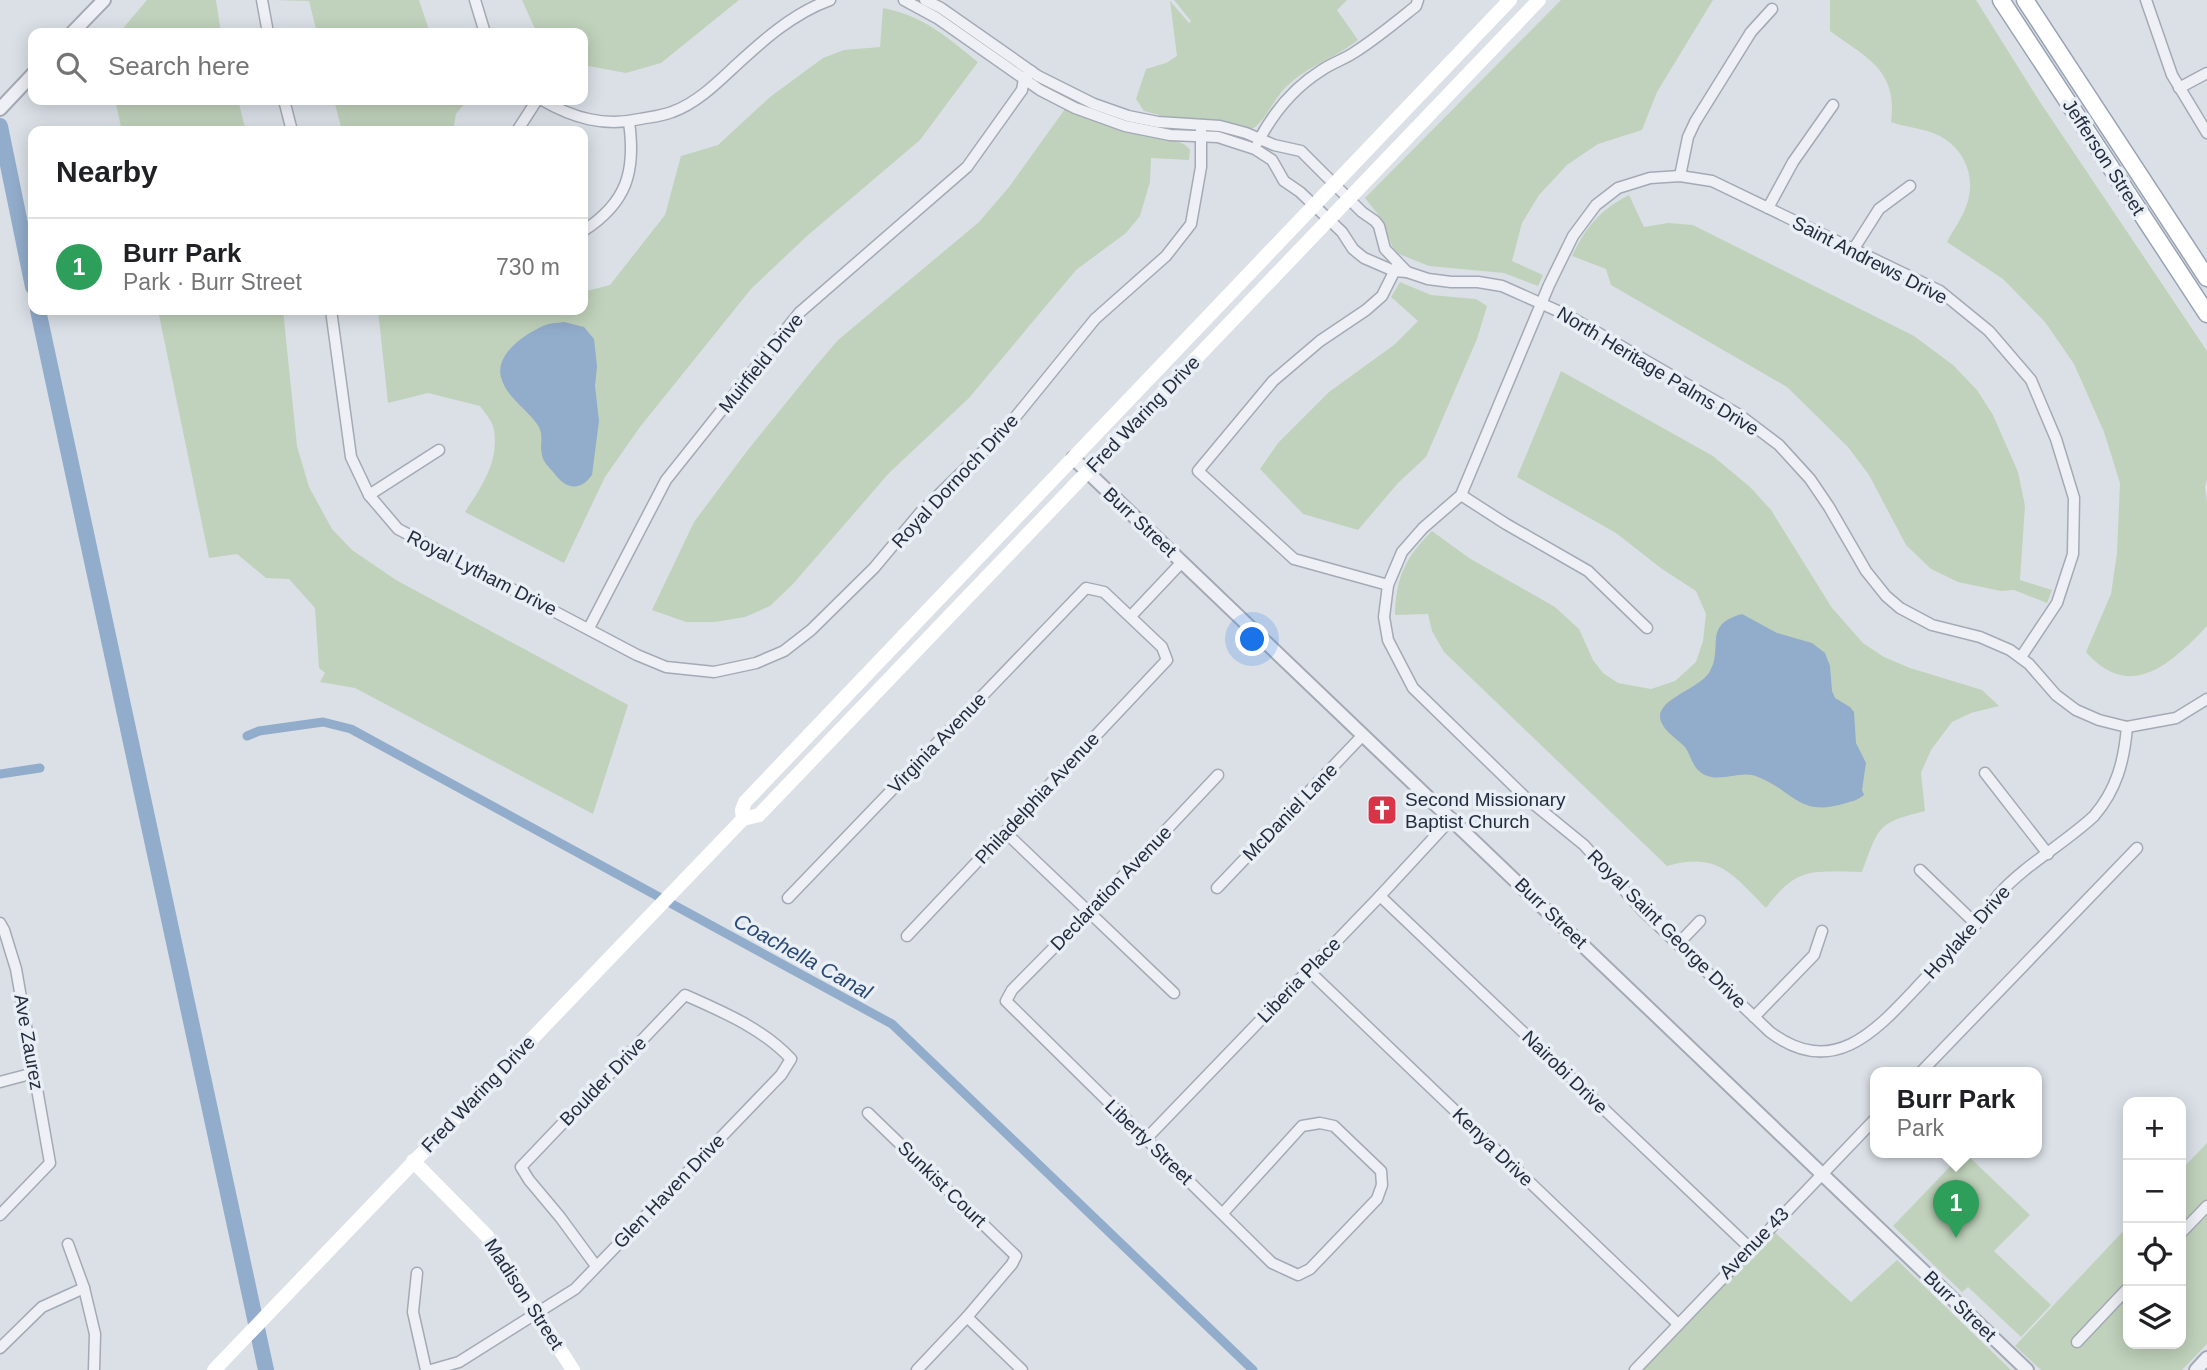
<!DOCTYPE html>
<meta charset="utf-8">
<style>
:root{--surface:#fff;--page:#f2f2f2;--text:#202124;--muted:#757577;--line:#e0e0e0;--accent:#7c3aed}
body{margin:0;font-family:Arial,sans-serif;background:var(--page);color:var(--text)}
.controls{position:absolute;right:21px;bottom:21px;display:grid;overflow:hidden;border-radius:14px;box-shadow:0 4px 18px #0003}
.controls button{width:63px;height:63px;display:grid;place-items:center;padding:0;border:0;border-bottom:2px solid var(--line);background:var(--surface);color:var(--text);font:35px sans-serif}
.you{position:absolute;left:1253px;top:640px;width:24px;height:24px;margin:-18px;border:5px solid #fff;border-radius:50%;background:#1a73e8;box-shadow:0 0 0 10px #1a73e833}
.badge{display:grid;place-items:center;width:46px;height:46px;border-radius:50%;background:var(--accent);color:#fff;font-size:23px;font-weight:700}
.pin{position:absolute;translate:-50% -58px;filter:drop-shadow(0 2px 4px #0008)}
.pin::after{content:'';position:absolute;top:37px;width:24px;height:21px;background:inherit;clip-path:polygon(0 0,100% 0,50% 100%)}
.popup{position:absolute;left:1870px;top:1067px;width:172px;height:91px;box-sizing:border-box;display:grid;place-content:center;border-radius:14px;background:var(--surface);filter:drop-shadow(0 2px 5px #0005);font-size:23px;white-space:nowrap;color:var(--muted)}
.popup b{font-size:26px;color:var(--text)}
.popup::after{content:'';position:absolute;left:50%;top:100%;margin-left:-14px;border:14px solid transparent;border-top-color:var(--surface)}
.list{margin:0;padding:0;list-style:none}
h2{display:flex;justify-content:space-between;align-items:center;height:91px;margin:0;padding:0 28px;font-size:30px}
h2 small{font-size:23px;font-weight:400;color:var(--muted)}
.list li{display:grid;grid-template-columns:46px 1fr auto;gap:21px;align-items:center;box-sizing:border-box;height:98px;padding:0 28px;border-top:2px solid var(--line)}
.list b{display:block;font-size:26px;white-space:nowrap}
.list p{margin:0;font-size:23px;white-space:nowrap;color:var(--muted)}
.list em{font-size:23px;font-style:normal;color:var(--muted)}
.icon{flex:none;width:38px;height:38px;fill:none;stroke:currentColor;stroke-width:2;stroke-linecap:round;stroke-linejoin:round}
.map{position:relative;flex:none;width:2207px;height:1370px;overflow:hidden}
.search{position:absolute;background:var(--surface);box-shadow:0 4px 18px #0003;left:28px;top:28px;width:560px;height:77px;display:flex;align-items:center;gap:18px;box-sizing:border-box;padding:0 24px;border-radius:14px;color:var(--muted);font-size:26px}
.panel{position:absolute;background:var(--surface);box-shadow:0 4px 18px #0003;left:28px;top:126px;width:560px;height:189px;border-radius:14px}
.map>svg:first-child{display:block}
</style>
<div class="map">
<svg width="2207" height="1370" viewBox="0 0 2207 1370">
<rect width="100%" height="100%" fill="#dbe0e7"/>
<g fill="#c0d2bb">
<path d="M147 0H216L221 33H119Z"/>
<path d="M273 0H419L430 33H317L309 1Z"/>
<path d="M522 0H739L661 63 626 73 583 65V33H539L535 29Z"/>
<path d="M1174 0H1347L1337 10 1358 40C1335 58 1308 66 1287 86 1274 98 1265 122 1252 129L1208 120 1174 119 1144 111 1136 99 1146 69 1166 63 1177 56 1170 1 1189 23 1191 21Z"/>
<path d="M1561 0H1713L1657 92 1642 130 1598 144 1567 165 1539 195 1522 223 1512 261 1543 275 1538 286 1504 273 1429 266 1399 254 1393 248 1380 217 1365 198Z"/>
<path d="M1830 0H1976L2040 102 2207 351V479L2205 487 2207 502V626C2172 663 2130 703 2086 652L2111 594 2117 553 2120 483 2104 432 2074 364 2045 322 2003 279 1947 242C1953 230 1963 217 1967 204 1977 174 1962 144 1933 133 1920 128 1905 127 1891 122 1898 70 1867 58 1830 31Z"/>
<path d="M883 8C926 17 945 36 978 62L920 140 807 236 751 289 640 427 605 477 564 563 465 512C482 486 499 462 494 430 493 422 485 413 480 406L428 393 388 403 378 310H583V292L610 285 665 215 681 156 718 145 770 97 823 58 844 50 880 47Z"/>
<path d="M115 100H238L246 131H122Z"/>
<path d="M334 100H464L466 102 456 114 453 131H342Z"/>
<path d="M1065 109C1096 122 1127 134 1160 139 1171 141 1184 140 1190 150L1189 160 1151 158 1150 182 1140 216 1126 233 1076 270 969 398 889 473 793 584 770 606 745 617 715 622H686L652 610 694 522 747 451 815 367 838 340 979 222 1009 187Z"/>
<path d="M1629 195 1644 227 1668 223 1693 225 1914 336 1953 365 1977 390 1993 415 2018 472 2025 506 2020 580 2052 590 2047 603 2014 590 2001 591 1958 582 1931 569 1906 545 1869 475 1848 447 1787 387 1611 285 1606 269 1572 256C1585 228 1601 209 1629 195Z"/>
<path d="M1400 282 1431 295 1476 299 1487 306 1477 339 1426 457 1398 483 1358 530 1303 514 1260 469 1278 443 1329 392 1394 345 1418 321 1391 297Z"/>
<path d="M158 310H283L297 446 309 487 332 529 352 550 396 580 628 705 593 814 355 688 320 682 325 673 319 668 315 608 289 579 266 578 237 554 209 558Z"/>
<path d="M1561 371 1713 456 1750 487 1771 510 1832 608 1863 643 1884 657 1910 668 1982 690 1999 706 1971 713 1952 722 1931 750 1921 773 1925 811C1876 823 1879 827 1862 872 1813 872 1798 865 1766 908 1733 875 1718 851 1667 866L1444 652 1432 631 1428 614 1395 615C1396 577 1405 558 1432 531L1469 558 1555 607 1579 629 1593 660 1603 673 1618 683 1651 689 1675 681 1696 662 1703 641 1706 614 1696 591 1662 569 1616 533 1517 477Z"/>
<path d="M2207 1143V1344L2182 1370H2041L2015 1346 2128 1226V1344H2181V1170Z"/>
<path d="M1964 1152 2030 1215 1994 1251 2051 1305 2021 1337 1968 1287 1962 1292 1893 1226Z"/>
<path d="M1769 1227 1851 1302 1897 1260 2011 1370H1634Z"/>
</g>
<g fill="#92accb">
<path d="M564 322 584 327 594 339 597 366 595 386 599 421 592 475C579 493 565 488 554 473 549 467 543 462 542 455 539 444 545 435 537 424 526 408 506 397 501 377 495 354 525 334 543 326 549 323 557 323 564 322Z"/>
<path d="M1742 614 1777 633 1812 643 1825 653 1830 666 1832 691 1835 698 1850 707 1854 712 1856 743 1866 763 1862 790 1864 795C1858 800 1853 801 1846 803 1799 818 1794 791 1758 777 1739 768 1715 788 1697 769 1691 762 1690 753 1684 746 1676 738 1662 730 1660 718 1658 699 1698 689 1709 673 1725 648 1701 625 1742 614Z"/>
</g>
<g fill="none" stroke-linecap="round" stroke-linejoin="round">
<g stroke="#92accb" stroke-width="9">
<path d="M247 736 259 731 323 722 351 729 892 1024 1253 1370"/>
<path d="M0 774 40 768"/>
</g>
<g stroke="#92accb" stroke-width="16">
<path d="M0 126 33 287"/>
<path d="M38 310 266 1370"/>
</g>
<g stroke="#a4aab5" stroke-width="13">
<g id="minor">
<path d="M262 0 268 33"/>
<path d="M475 0 485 33"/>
<path d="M904 0 937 18 1040 90 1075 108 1125 126 1170 135 1218 137 1255 149 1272 160 1284 181 1300 192 1342 232 1353 249 1364 258 1394 271 1407 272 1428 279 1451 282H1478L1502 286 1569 316 1738 414 1779 445 1810 479 1829 507 1866 571 1886 596 1900 608 1932 625 1980 637 2010 650 2029 664 2056 695 2076 710 2099 720 2127 727 2176 718 2207 699"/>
<path d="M925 0 941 8 1038 76 1094 104 1128 116 1158 122 1220 126 1246 133 1274 145 1301 151 1362 212 1375 221 1379 226 1385 249 1407 272"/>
<path d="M2146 0 2172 75 2207 133"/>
<path d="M2179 88 2207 73"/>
<path d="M284 100 292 131"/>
<path d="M542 100C573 118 604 127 640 119 650 117 662 116 672 112 695 104 715 85 733 68 761 42 793 13 830 0"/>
<path d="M517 131 537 100"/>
<path d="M1258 142C1273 113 1293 88 1322 70 1332 63 1345 59 1355 52 1377 38 1396 22 1416 6L1418 0"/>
<path d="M1680 176 1688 137 1695 122 1751 32 1772 9"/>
<path d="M1768 208 1793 162 1833 105"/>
<path d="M583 231C627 203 636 171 629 122"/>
<path d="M1853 250 1879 209 1910 186"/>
<path d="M331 310 351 457 369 495 398 529 637 655 666 667 714 672 756 663 784 651 811 630 874 568 920 513 1004 431 1095 319 1166 256 1191 224 1201 167V125"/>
<path d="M369 495 439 450"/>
<path d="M1461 495 1506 524 1588 571 1647 628"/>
<path d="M1388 585 1294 559 1198 471 1273 381 1320 341 1366 310 1382 296 1397 266"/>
<path d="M1131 616 1182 562"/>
<path d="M589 628 666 480 799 313 967 167 1022 90 1024 79 1031 71"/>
<path d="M2021 657 2057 603 2073 554 2074 498 2056 439 2031 380 1989 331 1940 291 1712 181 1680 176 1650 178 1618 188 1596 205 1573 236 1549 285 1461 495 1423 528 1402 552 1388 585 1384 617 1388 640 1413 688 1524 796 1584 845 1642 910 1770 1032C1833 1079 1875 1032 1918 986 1939 963 1963 940 1983 916 1989 909 1993 901 1999 894 2026 864 2064 844 2094 816 2117 789 2124 761 2127 727"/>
<path d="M1985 773 2048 854"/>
<path d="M1218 775 1089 912 1012 990 1006 1001 1272 1263 1298 1275 1310 1269 1377 1199 1382 1185 1381 1171 1334 1126 1320 1123 1302 1126 1223 1213"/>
<path d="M1005 832 1174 993"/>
<path d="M1920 870 1976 924"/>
<path d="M1217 888 1363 735"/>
<path d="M1380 896 1750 1248"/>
<path d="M788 898 1086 588 1104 592 1162 647 1167 660 907 936"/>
<path d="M0 923 4 930 16 969 50 1163 0 1215"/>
<path d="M1678 944 1700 921"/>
<path d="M1308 970 1678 1324"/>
<path d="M1754 1017 1814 955 1822 931"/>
<path d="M1921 1072 2137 848"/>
<path d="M0 1082 34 1073"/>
<path d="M868 1113 1016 1256 1012 1264 967 1317 917 1370"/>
<path d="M1145 1140 1380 896 1452 818"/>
<path d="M2181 1233 2207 1206"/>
<path d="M68 1244 84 1288 95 1334 94 1370"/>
<path d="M417 1273 413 1312 426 1370"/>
<path d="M967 1317 1022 1370"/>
<path d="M2077 1342 2128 1288"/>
<path d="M0 1348 42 1307 84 1288"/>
<path d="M431 1370 459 1362 575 1289 781 1075 791 1059C762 1028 723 1012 685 995L521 1167 529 1180 560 1217 596 1266"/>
<path d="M1635 1370 1876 1118"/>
</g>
</g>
<g stroke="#a4aab5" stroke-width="16">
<g id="tertiary">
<path d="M72 33 104 0"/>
<path d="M0 109 33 74"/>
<path d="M1073 458 2027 1370"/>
<path d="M2196 1370 2207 1358"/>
</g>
</g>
<g stroke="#99a3b4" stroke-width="19">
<g id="primary">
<path d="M2001 0 2207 314"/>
<path d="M2025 0 2207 278"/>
</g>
</g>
<use href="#minor" stroke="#eef0f5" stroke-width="10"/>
<use href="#tertiary" stroke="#eef0f5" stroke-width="12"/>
<g stroke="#fff" stroke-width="14">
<path d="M743 819 742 810 745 802 1510 0"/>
<path d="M413 1161 487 1236 573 1370"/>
<path d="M214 1370 743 819 759 815 1539 0"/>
</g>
<use href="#primary" stroke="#fff" stroke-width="16"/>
</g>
<defs>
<g id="church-square" transform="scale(1.575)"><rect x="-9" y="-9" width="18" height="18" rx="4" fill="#da3246" stroke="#eaeef5"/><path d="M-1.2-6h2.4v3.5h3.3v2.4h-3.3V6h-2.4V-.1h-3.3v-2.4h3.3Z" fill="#fff"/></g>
</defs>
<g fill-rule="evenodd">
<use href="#church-square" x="1382" y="810"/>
</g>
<g text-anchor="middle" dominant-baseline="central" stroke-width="7" stroke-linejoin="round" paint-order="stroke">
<g font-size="19" fill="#242d3f" stroke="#eaeef5">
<text transform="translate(2104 157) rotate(57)">Jefferson Street</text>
<text transform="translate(1870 260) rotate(27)">Saint Andrews Drive</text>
<text transform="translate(761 363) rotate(-51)">Muirfield Drive</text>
<text transform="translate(1658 371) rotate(31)">North Heritage Palms Drive</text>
<text transform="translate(1143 414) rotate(-46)">Fred Waring Drive</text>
<text transform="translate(955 481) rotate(-47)">Royal Dornoch Drive</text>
<text transform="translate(1140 522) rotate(43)">Burr Street</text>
<text transform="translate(482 573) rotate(27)">Royal Lytham Drive</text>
<text transform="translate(937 743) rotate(-46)">Virginia Avenue</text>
<text transform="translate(1037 798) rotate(-47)">Philadelphia Avenue</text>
<text transform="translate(1290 812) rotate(-46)">McDaniel Lane</text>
<text transform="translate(1111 888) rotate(-46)">Declaration Avenue</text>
<text transform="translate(1551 913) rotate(44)">Burr Street</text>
<text transform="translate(1667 929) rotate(45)">Royal Saint George Drive</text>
<text transform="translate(1967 932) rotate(-48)">Hoylake Drive</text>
<text transform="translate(1299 980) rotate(-46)">Liberia Place</text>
<text transform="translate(29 1042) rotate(80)">Ave Zaurez</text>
<text transform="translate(1565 1072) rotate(44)">Nairobi Drive</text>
<text transform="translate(603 1081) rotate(-46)">Boulder Drive</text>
<text transform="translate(478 1094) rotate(-46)">Fred Waring Drive</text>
<text transform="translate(1149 1142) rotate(44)">Liberty Street</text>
<text transform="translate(1493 1147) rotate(44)">Kenya Drive</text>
<text transform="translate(942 1184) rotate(44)">Sunkist Court</text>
<text transform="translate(669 1191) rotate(-46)">Glen Haven Drive</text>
<text transform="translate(1754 1243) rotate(-46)">Avenue 43</text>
<text transform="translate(524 1294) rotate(57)">Madison Street</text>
<text transform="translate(1960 1306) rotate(44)">Burr Street</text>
</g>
<g font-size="19" fill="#242d3f" stroke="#eaeef5" text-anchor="start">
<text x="1405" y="799">Second Missionary<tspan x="1405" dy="22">Baptist Church</tspan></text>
</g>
<g font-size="21" font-style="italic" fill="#2a4a76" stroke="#eaeef5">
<text transform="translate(803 956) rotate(29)">Coachella Canal</text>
</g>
</g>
</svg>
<div class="controls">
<button>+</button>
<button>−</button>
<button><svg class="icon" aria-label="locate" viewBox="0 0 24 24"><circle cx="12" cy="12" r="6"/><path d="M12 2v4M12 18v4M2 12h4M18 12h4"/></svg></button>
<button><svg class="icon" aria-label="layers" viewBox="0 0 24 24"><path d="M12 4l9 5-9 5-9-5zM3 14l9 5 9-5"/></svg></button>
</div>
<div class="you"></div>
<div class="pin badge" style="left:1956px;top:1238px;background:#2e9e5b">1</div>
<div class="popup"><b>Burr Park</b>Park</div>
<div class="search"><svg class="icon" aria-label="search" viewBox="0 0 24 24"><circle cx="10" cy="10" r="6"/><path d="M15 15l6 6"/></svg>Search here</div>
<section class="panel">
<h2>Nearby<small></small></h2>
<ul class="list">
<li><span class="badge" style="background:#2e9e5b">1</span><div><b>Burr Park</b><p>Park · Burr Street</p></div><em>730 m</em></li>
</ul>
</section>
</div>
